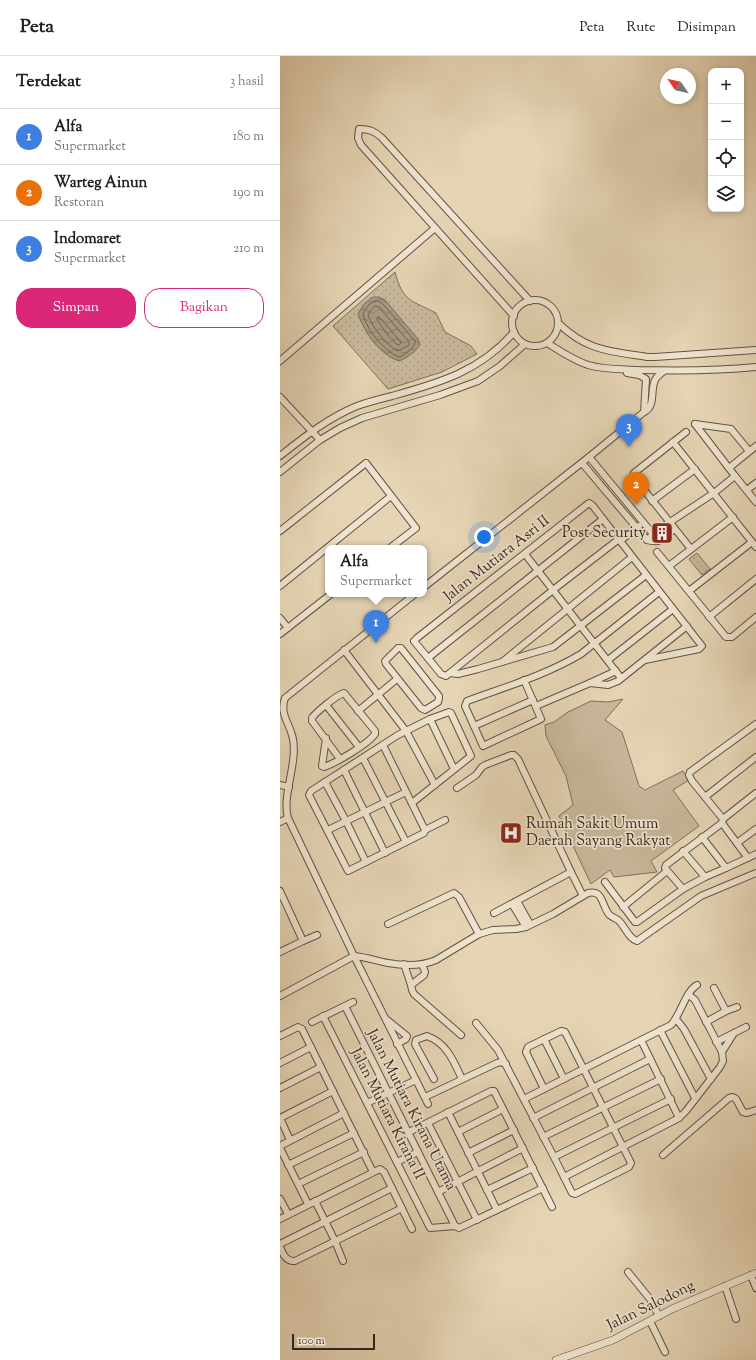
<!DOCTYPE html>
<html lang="id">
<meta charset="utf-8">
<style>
:root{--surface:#fff;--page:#f6f6f6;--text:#222;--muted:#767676;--line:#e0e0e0;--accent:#db2777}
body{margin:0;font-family:"Sorts Mill Goudy",serif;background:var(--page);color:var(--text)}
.controls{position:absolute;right:12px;top:12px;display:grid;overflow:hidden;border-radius:8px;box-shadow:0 2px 6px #0003}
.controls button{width:36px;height:36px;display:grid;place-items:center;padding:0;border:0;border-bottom:1px solid var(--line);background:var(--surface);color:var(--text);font:20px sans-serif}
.compass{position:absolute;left:380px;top:12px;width:36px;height:36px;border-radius:50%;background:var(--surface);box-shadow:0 2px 6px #0003;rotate:304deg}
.scale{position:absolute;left:12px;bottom:10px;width:83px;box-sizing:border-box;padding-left:4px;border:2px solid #342821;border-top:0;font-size:11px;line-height:14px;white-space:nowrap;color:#342821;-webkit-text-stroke:3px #efe4cf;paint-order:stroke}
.you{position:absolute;left:204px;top:481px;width:14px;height:14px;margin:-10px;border:3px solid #fff;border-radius:50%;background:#1a73e8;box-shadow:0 0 0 6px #1a73e833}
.badge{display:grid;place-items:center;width:26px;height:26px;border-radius:50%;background:var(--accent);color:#fff;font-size:13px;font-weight:700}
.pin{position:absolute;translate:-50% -33px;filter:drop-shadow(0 1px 2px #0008)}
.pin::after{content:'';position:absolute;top:21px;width:14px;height:12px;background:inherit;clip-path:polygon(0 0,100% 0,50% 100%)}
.popup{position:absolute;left:45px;top:489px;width:102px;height:52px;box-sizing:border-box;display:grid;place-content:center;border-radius:8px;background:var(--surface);filter:drop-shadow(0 1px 3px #0005);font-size:13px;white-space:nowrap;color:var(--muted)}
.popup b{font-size:15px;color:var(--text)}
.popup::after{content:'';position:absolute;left:50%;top:100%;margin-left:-8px;border:8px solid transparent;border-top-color:var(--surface)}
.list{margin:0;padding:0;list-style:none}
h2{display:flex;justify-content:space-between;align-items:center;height:52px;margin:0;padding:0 16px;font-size:17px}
h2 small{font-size:13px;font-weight:400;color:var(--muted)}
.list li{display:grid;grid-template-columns:26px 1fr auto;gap:12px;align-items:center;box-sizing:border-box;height:56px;padding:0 16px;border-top:1px solid var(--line)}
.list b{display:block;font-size:15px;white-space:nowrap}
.list p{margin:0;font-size:13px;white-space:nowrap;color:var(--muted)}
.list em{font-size:13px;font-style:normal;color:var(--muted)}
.actions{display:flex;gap:8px;padding:12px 16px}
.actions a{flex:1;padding:9px 0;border:1px solid var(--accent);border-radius:16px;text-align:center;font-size:14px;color:var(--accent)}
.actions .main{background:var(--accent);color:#fff}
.icon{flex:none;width:22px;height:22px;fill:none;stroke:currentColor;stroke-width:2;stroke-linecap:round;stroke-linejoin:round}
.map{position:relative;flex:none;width:476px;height:1304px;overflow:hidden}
header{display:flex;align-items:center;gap:24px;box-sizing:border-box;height:56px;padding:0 20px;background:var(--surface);border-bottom:1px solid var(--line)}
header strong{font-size:19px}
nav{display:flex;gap:22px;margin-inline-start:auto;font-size:14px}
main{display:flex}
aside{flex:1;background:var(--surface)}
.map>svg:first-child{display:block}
</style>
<header>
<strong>Peta</strong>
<nav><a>Peta</a><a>Rute</a><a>Disimpan</a></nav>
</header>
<main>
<aside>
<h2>Terdekat<small>3 hasil</small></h2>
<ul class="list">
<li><span class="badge" style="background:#3f7fe0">1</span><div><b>Alfa</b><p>Supermarket</p></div><em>180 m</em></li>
<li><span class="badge" style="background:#e8710a">2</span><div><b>Warteg Ainun</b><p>Restoran</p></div><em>190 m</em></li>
<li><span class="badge" style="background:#3f7fe0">3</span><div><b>Indomaret</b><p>Supermarket</p></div><em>210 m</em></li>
</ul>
<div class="actions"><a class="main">Simpan</a><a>Bagikan</a></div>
</aside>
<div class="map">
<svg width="476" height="1304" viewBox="0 0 476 1304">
<defs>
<pattern id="grass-dots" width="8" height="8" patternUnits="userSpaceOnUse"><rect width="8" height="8" fill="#c8b89c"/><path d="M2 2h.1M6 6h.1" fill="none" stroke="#ac9e86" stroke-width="1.8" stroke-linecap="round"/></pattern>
<pattern id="water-waves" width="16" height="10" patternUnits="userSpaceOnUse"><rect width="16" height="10" fill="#a99a83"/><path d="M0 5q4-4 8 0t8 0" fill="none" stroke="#8a7e6b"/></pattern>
</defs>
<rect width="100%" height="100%" fill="#e6d5b5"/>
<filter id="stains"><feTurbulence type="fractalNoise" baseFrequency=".005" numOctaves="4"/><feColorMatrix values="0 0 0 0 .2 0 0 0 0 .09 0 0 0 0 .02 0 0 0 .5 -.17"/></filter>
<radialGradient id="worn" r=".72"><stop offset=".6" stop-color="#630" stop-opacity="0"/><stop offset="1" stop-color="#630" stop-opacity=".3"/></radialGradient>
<g fill="url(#grass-dots)" stroke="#7e705e">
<path d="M115 216C123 246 131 244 156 257L165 276 191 290 197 298 162 316 108 333 53 270Z"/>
<path d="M417 497 430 513 422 519 409 503Z"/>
</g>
<path fill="#c8b89c" stroke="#7e705e" d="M343 643 325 664 342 676 359 730 365 734 403 715 409 724 393 734 419 770 371 805 377 816 334 821 330 814 311 828 279 760 293 749 286 720 266 680 265 669 274 666 288 656 311 645 328 646Z"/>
<path fill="url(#water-waves)" stroke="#7a6c5c" d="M93 241H99L105 244 138 283 140 289C134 297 128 301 119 305 99 298 85 277 78 258L84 248Z"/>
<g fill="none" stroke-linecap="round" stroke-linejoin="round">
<g stroke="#6e6152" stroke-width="1">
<path d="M94 245H98L102 247 135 285V288C131 294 125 299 119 301 104 295 86 273 83 258L87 251Z"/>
<path d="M95 250 99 251 129 286V289L118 295C107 290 92 271 88 259L91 254Z"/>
<path d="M98 261 100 262 121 286 120 288 118 289C110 283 102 272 97 263Z"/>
</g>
<g stroke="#605346" stroke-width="8">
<g id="minor">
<circle cx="255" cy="267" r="23"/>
<path d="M234 260 81 89 78 82 79 73C89 73 95 75 102 82L250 245"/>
<path d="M278 267C307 295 329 295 367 301H375L476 294"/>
<path d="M267 287C280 295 293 304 308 309 325 314 342 313 359 314 398 315 437 315 476 311"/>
<path d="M0 305 155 172"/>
<path d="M347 317 359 319 366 323 364 356"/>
<path d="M0 341 40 384"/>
<path d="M415 368 451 373 469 395"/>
<path d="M406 376 354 417 353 420 411 493"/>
<path d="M393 386 476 491"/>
<path d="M0 400C24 381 48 362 77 350 88 346 100 343 112 340 159 327 201 315 234 276"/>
<path d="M309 401 373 478"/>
<path d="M302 407 367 484C381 488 384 482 394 473"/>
<path d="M449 412 476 390"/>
<path d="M0 416 40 384 60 372 82 362 160 339 198 325 220 310 245 288"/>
<path d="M455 420 476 446"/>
<path d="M467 434 476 427"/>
<path d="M372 445 415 413"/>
<path d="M0 475 86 407 136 472 110 492"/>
<path d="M339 483 273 534 166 620 161 618 134 585 137 582 309 447 313 450 323 463 422 590 419 593 365 604"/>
<path d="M367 484 378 474 434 437 455 420 415 368"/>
<path d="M340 485 359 470"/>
<path d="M377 496 446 581H452L476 561"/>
<path d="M245 498 341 622"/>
<path d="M389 510 453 461"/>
<path d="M0 530 111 440"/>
<path d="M144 531 309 401 364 356C376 350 370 335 375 324 377 320 380 318 384 315"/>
<path d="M409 535 472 486"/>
<path d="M135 538 5 642C0 656 7 664 11 676 21 702 1 738 8 762L74 900 148 1048"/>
<path d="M429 561 476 523"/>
<path d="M0 562 8 572"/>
<path d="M0 578 51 538"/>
<path d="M118 592H121L159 640V642L158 646 145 654 141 652 106 608 105 605Z"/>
<path d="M64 594 126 675 155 729"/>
<path d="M148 602 323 463"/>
<path d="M328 604 393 553"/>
<path d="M222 606 352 501"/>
<path d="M170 617 178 618 198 613 273 591 366 519"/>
<path d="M244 624 261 663 203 690 185 650 187 645C225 631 266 619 301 598L379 536"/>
<path d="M310 627 328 629 338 625 407 570"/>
<path d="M46 649 79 691"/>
<path d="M256 650 310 627 336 615"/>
<path d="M78 655 117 623"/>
<path d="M150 663 174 713"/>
<path d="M194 670 253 644"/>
<path d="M46 682 42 710 44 711C56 707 88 688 95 678V675L64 637C57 639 36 656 32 662V665L60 703"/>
<path d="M103 689 145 774"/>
<path d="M83 702 126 786"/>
<path d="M64 714 105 797"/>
<path d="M45 726 66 765 86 806"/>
<path d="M0 729 9 731"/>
<path d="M177 732 196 719 202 711 205 709 231 699H234L238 703 291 816"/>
<path d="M425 741 476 701"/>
<path d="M132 747 191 700 171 657 169 656 150 663 118 679 45 726 31 735 29 739 68 815 144 777 145 774"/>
<path d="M443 763 476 737"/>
<path d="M0 766 8 762"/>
<path d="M48 774 126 736"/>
<path d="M145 774 165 764"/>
<path d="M422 781 446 812 476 798"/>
<path d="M457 787 476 773"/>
<path d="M403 795 425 821"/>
<path d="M468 802 442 767 443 763 412 725 409 719 410 716 476 668"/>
<path d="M325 826 355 866H357L403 833 425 821 446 812"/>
<path d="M403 833 385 812 386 809 442 767"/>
<path d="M0 835 23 885 0 896"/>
<path d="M237 845 250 868"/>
<path d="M232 848 246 871"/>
<path d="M343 851 387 815"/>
<path d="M214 857 291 816 303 840"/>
<path d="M108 868 174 837 179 841 199 878"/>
<path d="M23 885 37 879"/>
<path d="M74 900C86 901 97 905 108 907 124 910 142 910 156 904L199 878 213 874 236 873 246 871 273 858 308 837C323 834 321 847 328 857 330 861 334 861 338 864 345 870 348 882 357 885L421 840 476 817"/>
<path d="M124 908 131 929 132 934 134 938 181 979"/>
<path d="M131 929 144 919 145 916 142 908"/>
<path d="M0 940 74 900"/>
<path d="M65 950 175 1170"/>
<path d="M446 955 457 951"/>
<path d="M43 960 150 1172 175 1170 179 1172 263 1132"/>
<path d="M106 963 127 980 126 983 117 988"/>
<path d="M396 963 404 973 431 1023"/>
<path d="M32 966 73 946"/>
<path d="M426 966 446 955 434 932"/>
<path d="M196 967 218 994 274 1101 292 1137 295 1138 349 1111 351 1107 285 976 281 975 248 991 246 996 264 1033"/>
<path d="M380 974 415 1042"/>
<path d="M0 980 18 971 22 973 93 1116"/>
<path d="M264 983 284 1023"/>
<path d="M361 984 399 1062"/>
<path d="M436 986 466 971"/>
<path d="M442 996 454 977"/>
<path d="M0 1007 31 991"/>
<path d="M154 1023 135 988 136 984 147 980C167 987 174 1006 182 1023"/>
<path d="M0 1032 41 1011"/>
<path d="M145 1041 217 1007 221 1006 226 1008"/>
<path d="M244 1043 391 969C401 958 405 936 417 929"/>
<path d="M87 1047 136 1024"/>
<path d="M168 1056 217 1154"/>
<path d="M0 1062 53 1035"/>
<path d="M0 1062 10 1084"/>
<path d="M253 1062 370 1003"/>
<path d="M148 1067 197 1164"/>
<path d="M129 1076 211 1035H214L272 1151"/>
<path d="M178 1076 223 1053"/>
<path d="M263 1081 381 1023"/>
<path d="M0 1090 64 1057"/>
<path d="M0 1092 28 1148"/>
<path d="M188 1097 234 1074"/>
<path d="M383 1099 449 1042 453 1041 456 1043 463 1056 467 1057 476 1054"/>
<path d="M274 1101 391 1043"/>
<path d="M117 1106 138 1096"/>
<path d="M8 1109 74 1077"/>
<path d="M284 1121 399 1062 406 1055 440 1011 443 1005 442 996 415 944 409 939"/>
<path d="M18 1128 84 1096"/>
<path d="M207 1134 253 1112"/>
<path d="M158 1136 243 1092"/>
<path d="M0 1143 8 1158"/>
<path d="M35 1145 55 1185 63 1205"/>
<path d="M0 1163 100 1113 104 1116 132 1173"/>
<path d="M0 1188 112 1132"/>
<path d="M0 1191C3 1198 6 1206 15 1205L122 1152"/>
<path d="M348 1216 370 1243 379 1260"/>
<path d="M471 1219 476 1232"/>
<path d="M445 1230 456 1263"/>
<path d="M370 1265 385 1296"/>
</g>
</g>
<g stroke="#605346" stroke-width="8">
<path id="tertiary" d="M276 1304 333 1284 392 1253 476 1217"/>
</g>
<use href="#minor" stroke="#efe4cf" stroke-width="6"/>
<use href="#tertiary" stroke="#efe4cf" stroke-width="7"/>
</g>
<defs>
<g id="building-square" transform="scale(1.15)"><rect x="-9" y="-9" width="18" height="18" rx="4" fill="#8f2418" stroke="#efe4cf"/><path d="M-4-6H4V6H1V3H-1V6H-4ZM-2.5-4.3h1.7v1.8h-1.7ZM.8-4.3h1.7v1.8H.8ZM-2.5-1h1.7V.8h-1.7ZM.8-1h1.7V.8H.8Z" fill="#fff"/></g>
<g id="hospital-square" transform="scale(1.15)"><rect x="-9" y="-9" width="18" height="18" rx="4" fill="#8f2418" stroke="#efe4cf"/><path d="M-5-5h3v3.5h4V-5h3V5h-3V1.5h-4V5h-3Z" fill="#fff"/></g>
</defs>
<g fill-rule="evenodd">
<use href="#building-square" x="382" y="477"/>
<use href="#hospital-square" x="231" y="777"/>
</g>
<g text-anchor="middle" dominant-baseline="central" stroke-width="3.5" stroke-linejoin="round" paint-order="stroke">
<g font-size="15" fill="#342821" stroke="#efe4cf" text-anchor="end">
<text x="366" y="477">Post Security</text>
<text x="246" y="768" text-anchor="start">Rumah Sakit Umum<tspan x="246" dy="17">Daerah Sayang Rakyat</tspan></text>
</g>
<g font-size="15" fill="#342821" stroke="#efe4cf">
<text transform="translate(217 503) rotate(-38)">Jalan Mutiara Asri II</text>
<text transform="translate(131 1054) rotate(63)">Jalan Mutiara Kirana Utama</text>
<text transform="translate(107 1058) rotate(63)">Jalan Mutiara Kirana II</text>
<text transform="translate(371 1250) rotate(-26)">Jalan Salodong</text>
</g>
</g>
<rect width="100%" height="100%" filter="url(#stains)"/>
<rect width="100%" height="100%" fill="url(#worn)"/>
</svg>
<div class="controls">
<button>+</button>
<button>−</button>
<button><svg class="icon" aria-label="locate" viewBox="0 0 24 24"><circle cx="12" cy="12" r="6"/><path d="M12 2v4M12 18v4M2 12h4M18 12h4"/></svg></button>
<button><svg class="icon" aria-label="layers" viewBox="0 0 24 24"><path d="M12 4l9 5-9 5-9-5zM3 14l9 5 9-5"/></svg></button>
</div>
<svg class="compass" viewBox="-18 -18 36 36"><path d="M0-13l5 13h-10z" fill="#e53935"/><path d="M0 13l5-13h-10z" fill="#767676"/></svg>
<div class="scale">100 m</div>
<div class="you"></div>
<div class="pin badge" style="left:96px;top:587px;background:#3f7fe0">1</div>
<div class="popup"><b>Alfa</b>Supermarket</div>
<div class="pin badge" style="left:356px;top:449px;background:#e8710a">2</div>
<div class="pin badge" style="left:349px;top:391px;background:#3f7fe0">3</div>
</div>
</main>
